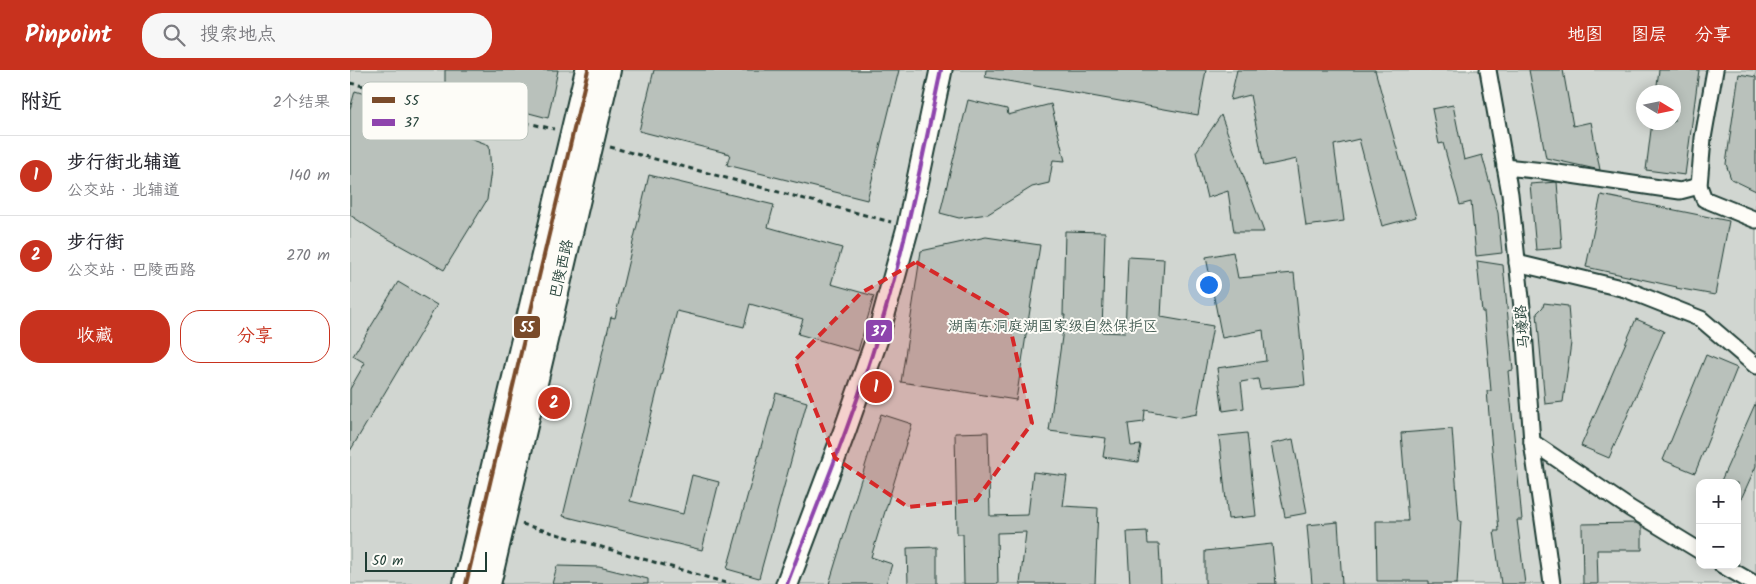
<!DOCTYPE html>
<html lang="zh">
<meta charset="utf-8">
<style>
:root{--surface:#fff;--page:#f7f7f7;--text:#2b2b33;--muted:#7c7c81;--line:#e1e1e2;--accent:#c8321e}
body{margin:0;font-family:Kalam,"LXGW WenKai TC",sans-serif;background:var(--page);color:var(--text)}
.controls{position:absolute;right:15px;bottom:15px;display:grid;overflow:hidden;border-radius:10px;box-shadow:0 2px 12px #0003}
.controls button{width:45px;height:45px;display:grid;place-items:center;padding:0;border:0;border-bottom:1px solid var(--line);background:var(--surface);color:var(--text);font:25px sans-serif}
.compass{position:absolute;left:1286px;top:15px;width:45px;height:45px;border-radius:50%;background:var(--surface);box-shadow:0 2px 12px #0003;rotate:100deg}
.scale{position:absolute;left:15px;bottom:12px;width:122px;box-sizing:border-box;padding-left:5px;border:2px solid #1f3d34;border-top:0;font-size:14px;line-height:18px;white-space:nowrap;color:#1f3d34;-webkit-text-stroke:4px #fdfcf7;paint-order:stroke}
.you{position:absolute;left:858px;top:214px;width:18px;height:18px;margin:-12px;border:4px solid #fff;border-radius:50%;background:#1a73e8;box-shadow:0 0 0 8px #1a73e833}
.badge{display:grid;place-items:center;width:32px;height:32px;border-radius:50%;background:var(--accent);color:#fff;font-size:16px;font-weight:700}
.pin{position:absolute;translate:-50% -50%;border:2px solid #fff;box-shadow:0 1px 5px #0006}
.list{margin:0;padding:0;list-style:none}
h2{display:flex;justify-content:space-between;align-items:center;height:65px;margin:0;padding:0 20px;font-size:21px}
h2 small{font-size:16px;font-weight:400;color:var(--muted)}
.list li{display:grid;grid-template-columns:32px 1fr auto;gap:15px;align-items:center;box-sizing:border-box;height:80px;padding:0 20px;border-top:1px solid var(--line)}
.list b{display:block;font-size:19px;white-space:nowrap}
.list p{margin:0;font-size:16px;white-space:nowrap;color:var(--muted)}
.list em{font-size:16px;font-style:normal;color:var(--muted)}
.actions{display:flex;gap:10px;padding:15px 20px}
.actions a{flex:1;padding:11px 0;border:1px solid var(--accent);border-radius:20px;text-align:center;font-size:18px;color:var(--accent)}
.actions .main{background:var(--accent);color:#fff}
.icon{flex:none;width:28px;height:28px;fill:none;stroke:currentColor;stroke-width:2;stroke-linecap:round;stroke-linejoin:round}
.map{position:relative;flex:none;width:1406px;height:514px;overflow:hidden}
header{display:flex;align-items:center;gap:30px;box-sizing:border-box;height:70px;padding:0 25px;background:var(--accent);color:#fff}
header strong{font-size:24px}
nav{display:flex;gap:28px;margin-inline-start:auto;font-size:18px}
.search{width:350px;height:45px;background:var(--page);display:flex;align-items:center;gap:12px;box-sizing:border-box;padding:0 18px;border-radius:20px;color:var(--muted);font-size:19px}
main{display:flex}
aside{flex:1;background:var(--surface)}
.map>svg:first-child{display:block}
</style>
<header>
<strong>Pinpoint</strong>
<div class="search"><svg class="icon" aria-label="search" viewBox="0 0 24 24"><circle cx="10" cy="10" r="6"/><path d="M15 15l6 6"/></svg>搜索地点</div>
<nav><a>地图</a><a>图层</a><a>分享</a></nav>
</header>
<main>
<aside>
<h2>附近<small>2个结果</small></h2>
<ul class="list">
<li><span class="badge">1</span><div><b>步行街北辅道</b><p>公交站 · 北辅道</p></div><em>140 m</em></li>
<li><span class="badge">2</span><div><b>步行街</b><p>公交站 · 巴陵西路</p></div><em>270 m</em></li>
</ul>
<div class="actions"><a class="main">收藏</a><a>分享</a></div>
</aside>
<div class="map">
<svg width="1406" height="514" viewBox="0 0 1406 514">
<rect width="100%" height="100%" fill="#f4f4ef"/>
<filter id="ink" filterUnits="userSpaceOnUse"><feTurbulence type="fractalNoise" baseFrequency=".02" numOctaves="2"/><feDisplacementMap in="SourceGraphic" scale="10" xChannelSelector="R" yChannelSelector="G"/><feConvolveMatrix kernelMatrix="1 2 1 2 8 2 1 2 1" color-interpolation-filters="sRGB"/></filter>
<g filter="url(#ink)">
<path fill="#d1d6d1" stroke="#788a82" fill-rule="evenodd" d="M0 0H1406V514H0ZM1294 22H1324V52H1294ZM1350 413H1387V495H1350Z"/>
<g fill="#b9c1bb" stroke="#1f3d34">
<path d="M95 0H208L198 48 95 21Z"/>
<path d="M304 0H549L517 130 377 95 380 84 289 61Z"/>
<path d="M636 0H856L848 45 635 7Z"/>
<path d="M887 0H1025L1066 147 1032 156 1009 69 984 75 994 151 956 156 947 89 914 96 900 25 880 30Z"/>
<path d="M1179 0H1213L1223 56 1241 52 1250 100 1196 88Z"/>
<path d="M1309 0H1349L1335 105 1296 100 1302 52H1324V22H1306Z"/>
<path d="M1389 4 1406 7V121L1381 109 1376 94Z"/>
<path d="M5 21 94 48 91 57 139 75 141 100 137 130 94 200 26 162 0 145V39Z"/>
<path d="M618 30 657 39 658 45 701 34 715 91 703 90 699 113 682 117 638 144 609 148 590 143Z"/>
<path d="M1103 35 1114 90 1132 85 1148 143 1152 183 1126 186 1121 132 1110 135 1093 73 1089 74 1082 39Z"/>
<path d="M871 45 914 162H884L878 121 857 128 846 82Z"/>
<path d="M299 105 424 135 418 157 492 178 481 214 524 226 508 281 448 264 453 249 400 234 394 257 327 241 280 431 333 444 342 405 369 412 352 480 213 446 261 247 265 248Z"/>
<path d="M1207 112 1212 178 1186 180 1180 114Z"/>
<path d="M1251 125 1379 151 1365 225 1326 218 1327 217 1236 197Z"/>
<path d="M715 161 755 162 752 262 775 263 778 187 814 189 811 247 863 256 847 344 831 347 795 340 794 352 778 354 781 376 791 375 788 392 753 387 756 368 699 361 715 245H713Z"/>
<path d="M636 167 690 175 666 330 551 312 571 181Z"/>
<path d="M883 182 888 208 944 203 955 315 910 319 908 309 891 312 894 338 873 341 867 298 916 291 913 260 872 268 856 187Z"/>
<path d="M1127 191 1153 195 1163 300 1158 301 1172 450H1167L1175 514H1151L1144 461H1149L1137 321H1141L1134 242H1132Z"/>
<path d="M48 212 87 235 0 381V319L15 293 3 286Z"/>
<path d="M1194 233 1218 236 1221 273 1213 332 1195 334 1187 243 1193 237Z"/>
<path d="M1286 249 1314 261 1259 388 1231 376Z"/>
<path d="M1356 285 1387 298 1345 403 1313 390Z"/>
<path d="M426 323 457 332 409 508 377 499Z"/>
<path d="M1406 332V396L1387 438V413H1370Z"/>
<path d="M531 344 562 354 521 487 542 494 536 514H479Z"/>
<path d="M1102 359 1109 451H1111L1107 514H1079V511H1027L1026 451H1058L1051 363Z"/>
<path d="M638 362 640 446 678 445 683 402 717 406 713 436 748 438 745 514H670L676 462 647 463 648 514H614L613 464H607L605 363Z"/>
<path d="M897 363 906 446 878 449 869 366Z"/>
<path d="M943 369 957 443 935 447 921 374Z"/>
<path d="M988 452 992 514H962L957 455Z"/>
<path d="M1286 453 1292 457V480H1247L1248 514H1233L1232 454Z"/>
<path d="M797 461 798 474H809L811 514H780L777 462Z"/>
<path d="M922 474 926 514H855V481Z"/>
<path d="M587 477V514H558L557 478Z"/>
<path d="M207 496 249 497 298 509V514H202Z"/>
</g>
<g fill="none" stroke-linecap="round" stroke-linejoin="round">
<g stroke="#1f3d34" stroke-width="19">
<g id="street">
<path d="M1138 0 1160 124 1173 247 1182 372 1202 514"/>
<path d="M1155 97 1194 101 1330 121 1349 116 1353 68 1365 0"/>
<path d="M1349 116 1354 129 1406 150"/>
<path d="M1167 193 1275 219 1351 249 1406 296"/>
<path d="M1182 372 1281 439 1350 481"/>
<path d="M1372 495 1405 514"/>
</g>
</g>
<g stroke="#1f3d34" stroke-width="25">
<path id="secondary" d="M437 514 495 360 528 266 558 157 591 0"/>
</g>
<g stroke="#1f3d34" stroke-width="28">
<g id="primary">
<path d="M116 514 238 0"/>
<path d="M138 514 258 0"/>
</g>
</g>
<g stroke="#1f3d34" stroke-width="3" stroke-dasharray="5 4" stroke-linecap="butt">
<path d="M0 13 204 59"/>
<path d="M260 77 541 152"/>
<path d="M172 454 380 514"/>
</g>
<use href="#street" stroke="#fdfcf7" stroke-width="15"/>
<use href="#secondary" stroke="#fdfcf7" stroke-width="21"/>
<use href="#primary" stroke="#fdfcf7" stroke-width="24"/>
<g stroke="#fdfcf7" stroke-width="8">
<path id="bus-1" d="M116 514 238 0"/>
</g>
<g stroke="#fdfcf7" stroke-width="8">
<path id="bus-2" d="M437 514C468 432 503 349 528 265 555 178 572 89 591 0"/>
</g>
<use href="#bus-1" stroke="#7a4b2a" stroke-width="4"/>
<use href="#bus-2" stroke="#8e44ad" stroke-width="4"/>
</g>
</g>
<path fill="#d62828" fill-opacity="0.2" stroke="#d62828" stroke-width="4" stroke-dasharray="10 6" stroke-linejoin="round" d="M566 192 657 244 682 353 626 430 558 437 485 388 445 290 511 223Z"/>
<g text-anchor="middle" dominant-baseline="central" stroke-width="4" stroke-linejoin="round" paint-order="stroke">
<g font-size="15" fill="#1f3d34" stroke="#fdfcf7">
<text transform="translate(212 199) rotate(-77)">巴陵西路</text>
<text transform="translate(1173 257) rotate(-95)">马壕路</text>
</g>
<g font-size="15" fill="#435c53" stroke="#fdfcf7">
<text x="703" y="257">湖南东洞庭湖国家级自然保护区</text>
</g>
</g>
<rect x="12" y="12" width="166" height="58" rx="8" fill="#fdfcf7" stroke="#bac3bc" stroke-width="1"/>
<rect x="22" y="27" width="23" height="6" fill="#7a4b2a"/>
<rect x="22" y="49" width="23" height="7" fill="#8e44ad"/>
<g font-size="14" fill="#1f3d34">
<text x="54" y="35">55</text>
<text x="54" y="57">37</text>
</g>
<g stroke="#fdfcf7" stroke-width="2">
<rect x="163" y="245" width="28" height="24" rx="5" fill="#7a4b2a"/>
<rect x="515" y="249" width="28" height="24" rx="5" fill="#8e44ad"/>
</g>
<g font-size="14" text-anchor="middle" font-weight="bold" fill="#fff">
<text x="177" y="262">55</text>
<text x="529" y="266">37</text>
</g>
</svg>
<div class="controls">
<button>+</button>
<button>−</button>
</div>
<svg class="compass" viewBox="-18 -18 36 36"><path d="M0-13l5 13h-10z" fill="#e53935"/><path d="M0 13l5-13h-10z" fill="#7c7c81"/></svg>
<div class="scale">50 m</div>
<div class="you"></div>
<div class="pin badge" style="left:526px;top:317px">1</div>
<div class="pin badge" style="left:204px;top:333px">2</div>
</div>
</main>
